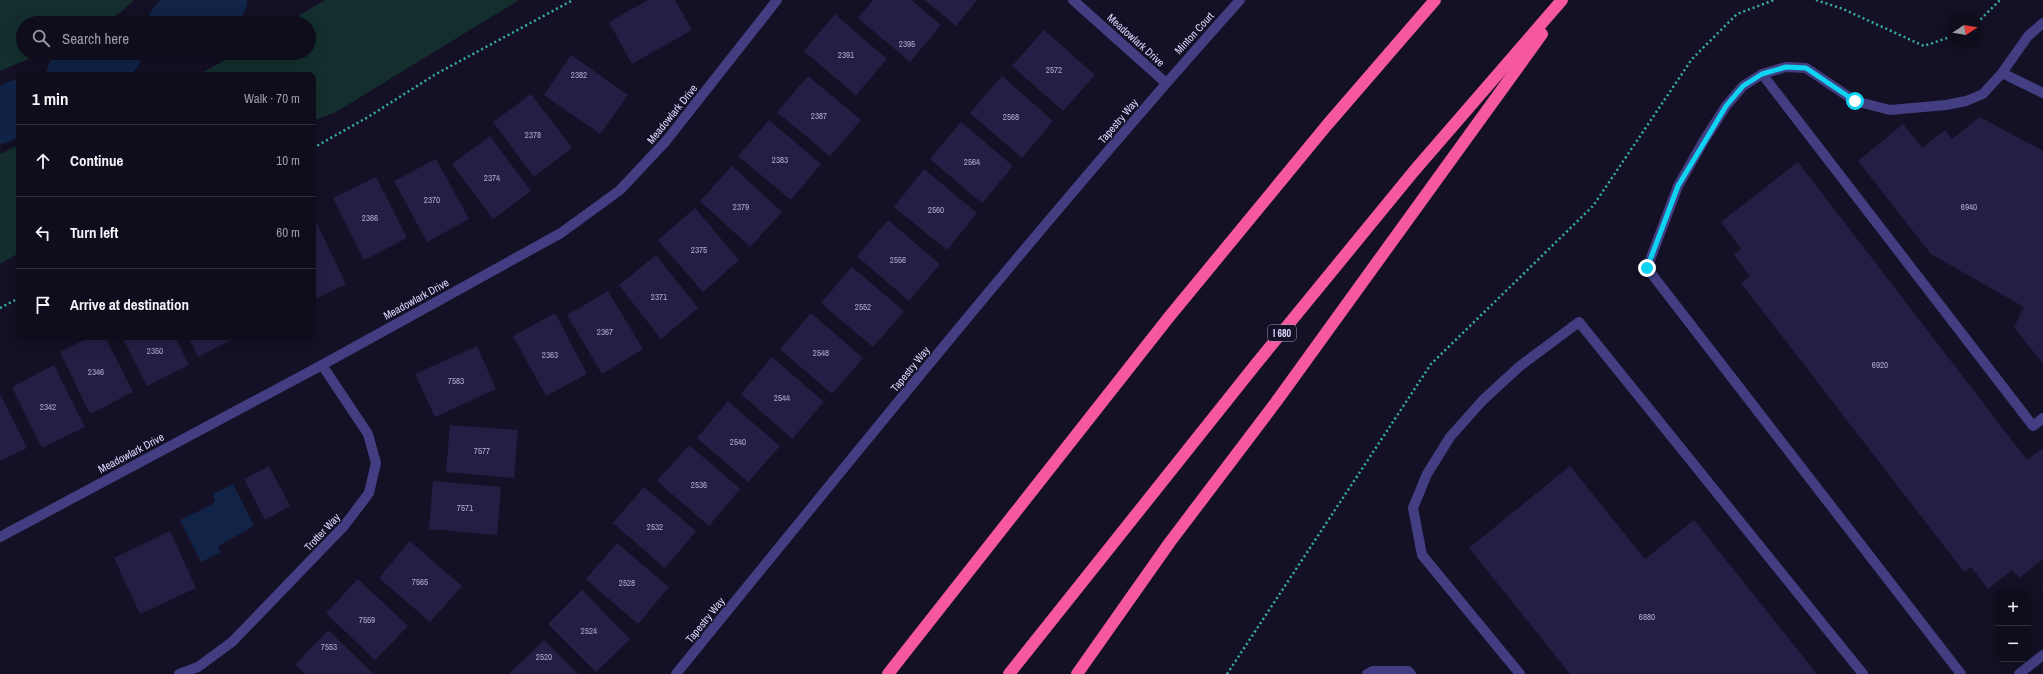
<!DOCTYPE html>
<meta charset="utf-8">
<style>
:root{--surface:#0f0c1c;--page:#181525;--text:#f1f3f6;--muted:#9b9ba3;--line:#2f2c3b}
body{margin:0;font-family:"Archivo Narrow",sans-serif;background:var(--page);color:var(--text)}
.controls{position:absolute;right:12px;bottom:12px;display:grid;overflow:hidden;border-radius:8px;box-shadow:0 4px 16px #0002}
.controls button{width:36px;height:36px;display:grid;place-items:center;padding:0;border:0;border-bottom:1px solid var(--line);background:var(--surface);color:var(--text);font:20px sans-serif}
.compass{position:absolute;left:1947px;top:12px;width:36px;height:36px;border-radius:50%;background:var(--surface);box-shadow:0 4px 16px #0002;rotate:78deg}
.stop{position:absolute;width:12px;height:12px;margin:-9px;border:3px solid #0ed4f1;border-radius:50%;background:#fff}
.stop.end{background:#0ed4f1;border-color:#fff;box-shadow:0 1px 4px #0008}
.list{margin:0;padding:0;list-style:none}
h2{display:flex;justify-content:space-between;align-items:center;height:52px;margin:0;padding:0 16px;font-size:17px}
h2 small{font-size:13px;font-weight:400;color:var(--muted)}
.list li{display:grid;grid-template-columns:26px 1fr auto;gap:12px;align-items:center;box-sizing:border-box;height:72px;padding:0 16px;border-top:1px solid var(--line)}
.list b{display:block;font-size:15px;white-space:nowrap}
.list em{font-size:13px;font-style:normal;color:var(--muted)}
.icon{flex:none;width:22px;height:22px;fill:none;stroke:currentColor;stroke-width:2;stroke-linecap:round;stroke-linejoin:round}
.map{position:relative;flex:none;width:2043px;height:674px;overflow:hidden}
.search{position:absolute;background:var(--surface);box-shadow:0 4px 16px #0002;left:16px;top:16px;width:300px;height:44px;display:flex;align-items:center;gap:10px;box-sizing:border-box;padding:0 14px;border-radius:22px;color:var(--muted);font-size:15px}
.panel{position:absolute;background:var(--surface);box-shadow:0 4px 16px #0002;left:16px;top:72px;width:300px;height:268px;border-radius:8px}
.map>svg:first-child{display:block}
</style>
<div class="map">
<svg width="2043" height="674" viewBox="0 0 2043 674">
<rect width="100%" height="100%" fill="#141025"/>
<g fill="#142e2e">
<path d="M0 0H134L121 12 104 23H23V53H42L0 71Z"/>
<path d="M325 0H519L336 112 313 121V75H198L238 53H309V23H287Z"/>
<path d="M19 145V253L0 264V154Z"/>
</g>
<path fill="#112448" d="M233 484 254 526 218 546 221 552 201 562 180 520 211 505 215 501 213 494Z"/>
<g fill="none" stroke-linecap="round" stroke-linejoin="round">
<g stroke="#112448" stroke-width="53">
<path d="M175 23 221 0"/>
<path d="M73 75 115 53"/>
<path d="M0 117 19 106"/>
</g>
</g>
<g fill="#261d44">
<path d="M648 0H675L692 30 632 64 609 22Z"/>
<path d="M873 0H911L941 25 910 62 858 18Z"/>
<path d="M925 0H977L956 26Z"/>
<path d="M835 14 887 59 856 95 804 51Z"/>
<path d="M1044 30 1095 75 1063 111 1012 66Z"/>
<path d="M571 55 628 95 600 134 544 95Z"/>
<path d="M808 76 861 120 830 156 777 112Z"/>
<path d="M1002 76 1053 121 1022 158 970 113Z"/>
<path d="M531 94 572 148 534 177 493 122Z"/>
<path d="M1980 117 2043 151V364L2014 327 2024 307 1931 254 1858 161 1903 124 1922 148 1945 130 1952 139Z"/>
<path d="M769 120 821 164 791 200 738 156Z"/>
<path d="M961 122 1013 166 982 203 930 159Z"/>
<path d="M490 136 531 191 493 219 452 164Z"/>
<path d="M436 159 469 219 427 242 394 181Z"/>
<path d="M1798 162 2027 460 2043 448V559L2019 578 2012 570 1988 589 1971 567 1964 572 1741 283 1750 276 1734 255 1741 249 1721 222Z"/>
<path d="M732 166 782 212 750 247 700 201Z"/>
<path d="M924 169 977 213 947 250 894 207Z"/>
<path d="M376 177 407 238 364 260 333 198Z"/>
<path d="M695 208 739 260 703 292 658 240Z"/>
<path d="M888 220 940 264 909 301 857 256Z"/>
<path d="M316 222 346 284 313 300V224Z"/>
<path d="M656 255 698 308 661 339 619 285Z"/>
<path d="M852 267 904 311 873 347 821 303Z"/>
<path d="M608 291 643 349 602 374 567 315Z"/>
<path d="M555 313 587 374 546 396 513 336Z"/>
<path d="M811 313 863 358 832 394 780 349Z"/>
<path d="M90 337H105L133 392 90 414 60 352Z"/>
<path d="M122 337H175L189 365 147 386Z"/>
<path d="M188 337H237L198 357Z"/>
<path d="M477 346 496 389 435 417 415 374Z"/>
<path d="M772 357 824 402 792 439 741 394Z"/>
<path d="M54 365 85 427 42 448 12 387Z"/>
<path d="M0 394 27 448 0 461Z"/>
<path d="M728 401 780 446 748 482 697 438Z"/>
<path d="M450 425 518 430 514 478 446 472Z"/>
<path d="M689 445 740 489 709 526 657 481Z"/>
<path d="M269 466 290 506 265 520 244 479Z"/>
<path d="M1570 466 1645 559 1694 520 1817 674H1570L1469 548Z"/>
<path d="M433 481 501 487 497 535 429 529Z"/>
<path d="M644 487 696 531 665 568 613 523Z"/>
<path d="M170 531 196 588 140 614 114 558Z"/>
<path d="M410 541 462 586 430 622 379 578Z"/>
<path d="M617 543 669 587 638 624 586 579Z"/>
<path d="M358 579 408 626 375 660 326 613Z"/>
<path d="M582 590 630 639 596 672 548 624Z"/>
<path d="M328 630 374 674H305L295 665Z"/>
<path d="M544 640 578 674H509Z"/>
</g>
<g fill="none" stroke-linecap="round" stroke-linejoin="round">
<g stroke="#36b0ac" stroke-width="2.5" stroke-dasharray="2 3" stroke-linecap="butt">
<path d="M1816 0 1843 9 1924 46 1953 36"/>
<path d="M1977 23 2000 0"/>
<path d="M313 148 368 117 436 74 573 0"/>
<path d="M0 308 19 298"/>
<path d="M1227 674 1431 364 1593 206 1692 59 1737 14 1774 0"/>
</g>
<g stroke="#423e81" stroke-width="10">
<path d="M1073 0 1166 83"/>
<path d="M2002 73 2043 93"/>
<path d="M1762 74 2033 426 2043 418"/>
<path d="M0 537 322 365 561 233 620 190 666 141 777 0"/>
<path d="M179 674 198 667 232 642 344 526 369 493 376 463 368 434 322 365"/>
<path d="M676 674C861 447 1045 218 1240 0"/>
<path d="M1367 674 1373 671H1408L1411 674"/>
<path d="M1520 674 1422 555 1413 508 1427 474 1450 437 1483 400 1520 366 1579 322 1863 674"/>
<path d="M1961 674 1647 268 1678 186 1703 142 1726 106 1743 86 1762 74 1786 67 1806 68 1855 101 1890 110 1946 105 1966 101 1983 94 2002 73 2028 36 2043 23"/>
<path d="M2019 674 2043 655"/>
</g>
<g stroke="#f5589f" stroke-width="12">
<path d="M888 674 1169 317 1327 125 1435 0"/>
<path d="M1009 674 1256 364 1414 171 1562 0"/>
<path d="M1077 674 1170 542 1276 402 1542 34"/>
</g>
</g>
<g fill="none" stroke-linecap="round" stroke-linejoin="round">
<path stroke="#0ed4f1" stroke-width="5" d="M1647 268 1678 186 1726 106 1743 86 1762 74 1786 67 1806 68 1855 101"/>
</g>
<g text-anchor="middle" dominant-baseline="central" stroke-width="3" stroke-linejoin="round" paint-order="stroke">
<g font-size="9" fill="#aea8cf">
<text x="907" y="44">2395</text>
<text x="846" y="55">2391</text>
<text x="1054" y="70">2572</text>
<text x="579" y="75">2382</text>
<text x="819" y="116">2387</text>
<text x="1011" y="117">2568</text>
<text x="533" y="135">2378</text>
<text x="780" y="160">2383</text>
<text x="972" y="162">2564</text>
<text x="492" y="178">2374</text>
<text x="432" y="200">2370</text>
<text x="741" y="207">2379</text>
<text x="1969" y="207">6940</text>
<text x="936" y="210">2560</text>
<text x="370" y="218">2366</text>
<text x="699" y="250">2375</text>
<text x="898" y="260">2556</text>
<text x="659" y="297">2371</text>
<text x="863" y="307">2552</text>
<text x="605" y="332">2367</text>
<text x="155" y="351">2350</text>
<text x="821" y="353">2548</text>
<text x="550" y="355">2363</text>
<text x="1880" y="365">6920</text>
<text x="96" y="372">2346</text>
<text x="456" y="381">7583</text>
<text x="782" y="398">2544</text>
<text x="48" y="407">2342</text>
<text x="738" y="442">2540</text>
<text x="482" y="451">7577</text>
<text x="699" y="485">2536</text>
<text x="465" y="508">7571</text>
<text x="655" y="527">2532</text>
<text x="420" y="582">7565</text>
<text x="627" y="583">2528</text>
<text x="1647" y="617">6880</text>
<text x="367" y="620">7559</text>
<text x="589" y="631">2524</text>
<text x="329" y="647">7553</text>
<text x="544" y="657">2520</text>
</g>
<rect fill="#141025" stroke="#a09bbc" stroke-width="1" x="1268" y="325" width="28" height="16" rx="3"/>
<g font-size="10" font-weight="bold" fill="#dcd6fd">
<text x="1282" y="333">I 680</text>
</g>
<g font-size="11" fill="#dcd6fd" stroke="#141025">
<text transform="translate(1194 33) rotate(-48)">Minton Court</text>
<text transform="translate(1136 40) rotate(42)">Meadowlark Drive</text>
<text transform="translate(672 114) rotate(-51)">Meadowlark Drive</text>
<text transform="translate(1118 121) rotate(-50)">Tapestry Way</text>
<text transform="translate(416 299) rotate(-29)">Meadowlark Drive</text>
<text transform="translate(910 369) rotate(-51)">Tapestry Way</text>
<text transform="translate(131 453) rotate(-28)">Meadowlark Drive</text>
<text transform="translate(322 532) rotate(-47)">Trotter Way</text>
<text transform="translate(705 620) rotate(-51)">Tapestry Way</text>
</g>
</g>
</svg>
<div class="controls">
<button>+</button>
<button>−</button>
</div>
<svg class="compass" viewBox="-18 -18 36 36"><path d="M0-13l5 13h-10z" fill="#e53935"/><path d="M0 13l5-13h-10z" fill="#9b9ba3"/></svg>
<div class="stop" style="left:1855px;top:101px"></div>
<div class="stop end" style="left:1647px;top:268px"></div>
<div class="search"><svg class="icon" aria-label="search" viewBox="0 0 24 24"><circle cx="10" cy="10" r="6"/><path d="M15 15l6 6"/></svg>Search here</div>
<section class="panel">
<h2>1 min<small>Walk · 70 m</small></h2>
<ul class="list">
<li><svg class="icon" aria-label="ahead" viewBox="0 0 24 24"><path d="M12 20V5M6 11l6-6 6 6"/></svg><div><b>Continue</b></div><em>10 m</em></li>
<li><svg class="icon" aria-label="left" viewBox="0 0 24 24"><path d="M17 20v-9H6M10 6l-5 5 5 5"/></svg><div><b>Turn left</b></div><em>60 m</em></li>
<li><svg class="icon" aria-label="arrive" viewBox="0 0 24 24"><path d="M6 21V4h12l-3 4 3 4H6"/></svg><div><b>Arrive at destination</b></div></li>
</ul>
</section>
</div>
